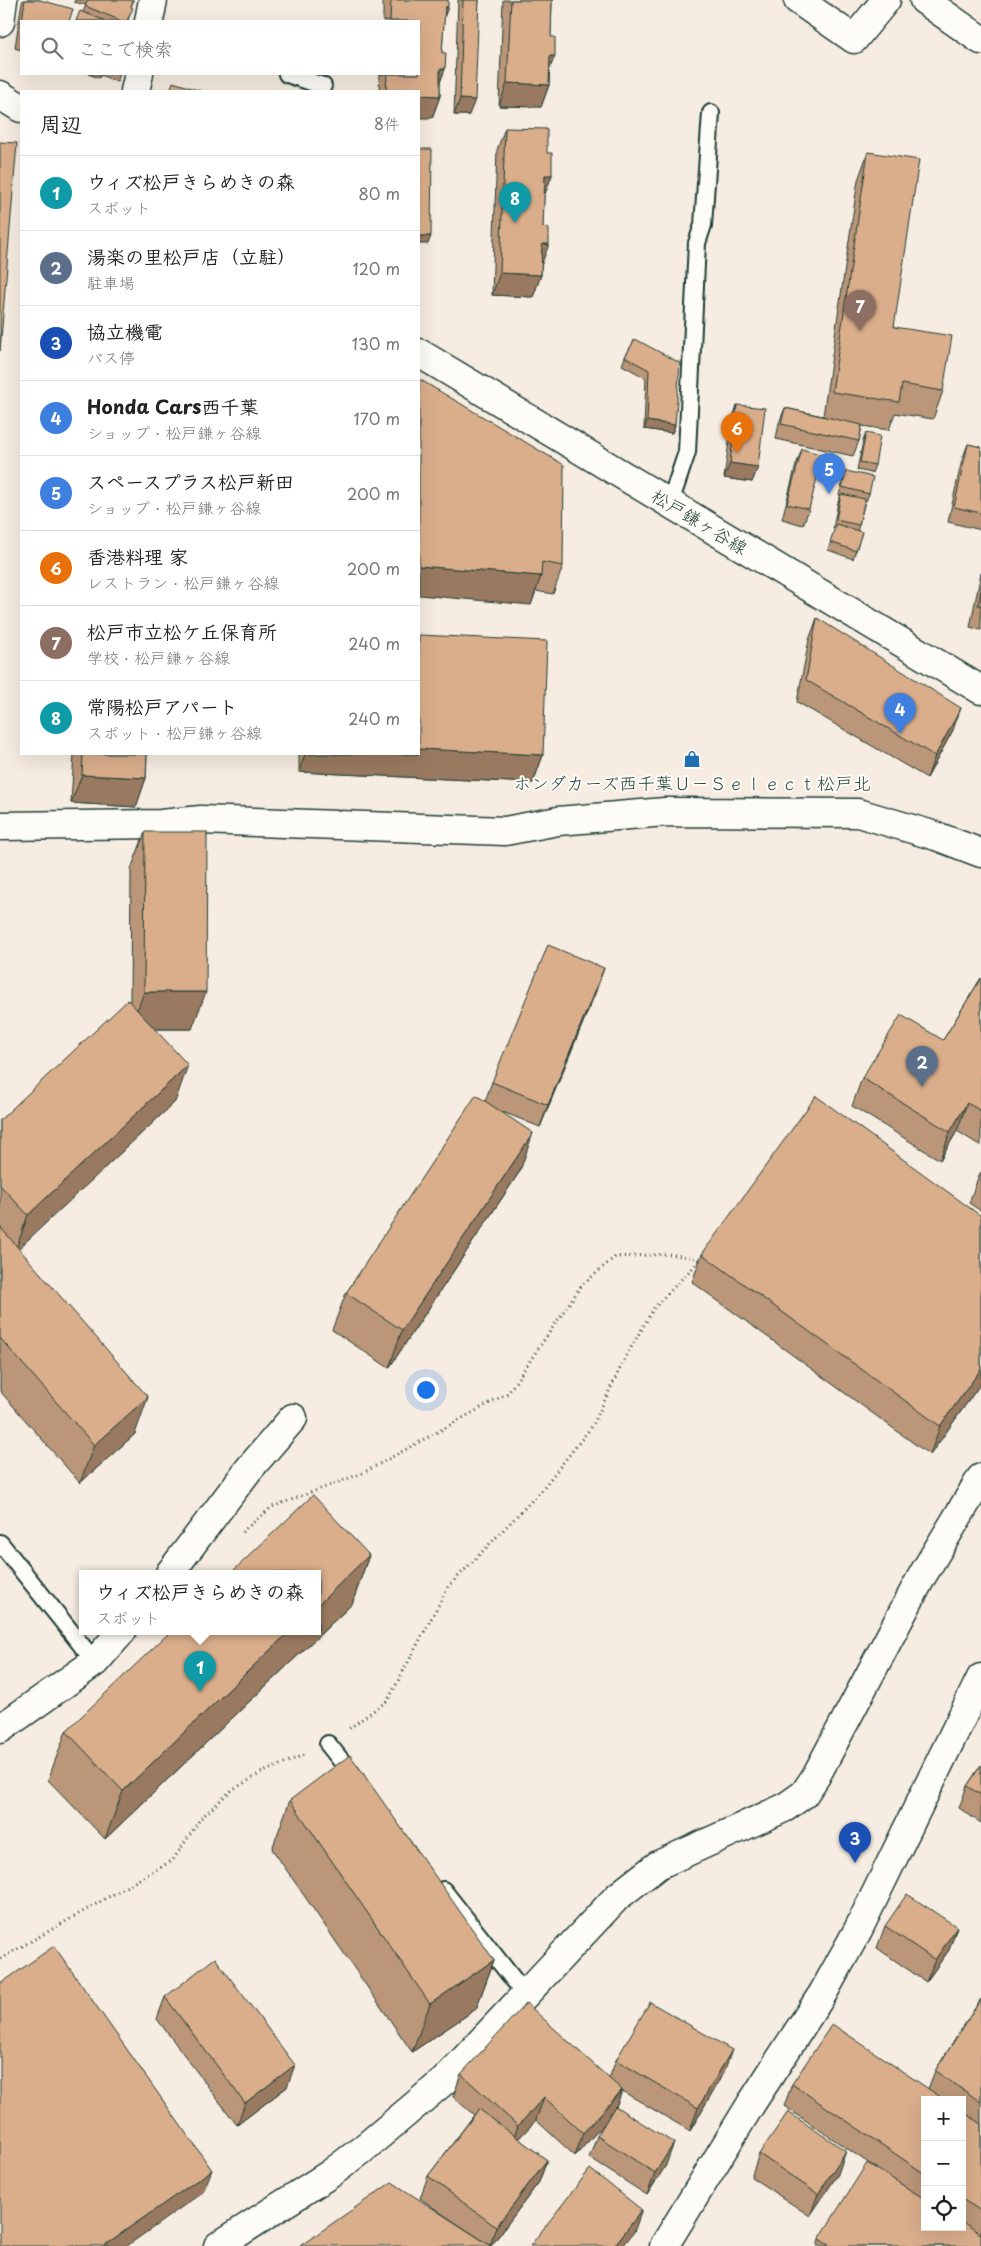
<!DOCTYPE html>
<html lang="ja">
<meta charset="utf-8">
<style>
:root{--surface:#fff;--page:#f6f6f6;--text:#222;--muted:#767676;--line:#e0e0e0;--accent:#b45309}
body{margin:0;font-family:"Playpen Sans","Klee One",sans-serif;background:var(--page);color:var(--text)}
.controls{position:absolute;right:15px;bottom:15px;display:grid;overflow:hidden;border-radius:0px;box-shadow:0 5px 20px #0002}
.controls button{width:45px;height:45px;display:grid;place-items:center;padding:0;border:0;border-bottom:1px solid var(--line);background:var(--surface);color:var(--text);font:25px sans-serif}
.you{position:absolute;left:425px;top:1389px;width:18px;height:18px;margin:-12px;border:4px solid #fff;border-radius:50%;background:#1a73e8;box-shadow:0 0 0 8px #1a73e833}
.badge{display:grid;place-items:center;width:32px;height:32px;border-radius:50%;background:var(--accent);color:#fff;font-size:16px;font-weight:700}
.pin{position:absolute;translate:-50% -41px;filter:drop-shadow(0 1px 2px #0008)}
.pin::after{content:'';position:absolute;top:26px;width:18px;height:15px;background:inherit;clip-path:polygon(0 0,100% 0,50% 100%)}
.popup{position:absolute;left:79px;top:1570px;width:242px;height:65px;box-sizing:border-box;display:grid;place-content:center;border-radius:0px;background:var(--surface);filter:drop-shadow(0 1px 4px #0005);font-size:16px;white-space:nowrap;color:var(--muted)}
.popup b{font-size:19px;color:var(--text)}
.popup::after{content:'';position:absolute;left:50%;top:100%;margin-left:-10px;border:10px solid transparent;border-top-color:var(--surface)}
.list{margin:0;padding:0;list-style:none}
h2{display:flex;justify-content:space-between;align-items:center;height:65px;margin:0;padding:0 20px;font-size:21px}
h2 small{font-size:16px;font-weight:400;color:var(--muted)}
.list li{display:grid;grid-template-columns:32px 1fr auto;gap:15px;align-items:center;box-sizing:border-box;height:75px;padding:0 20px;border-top:1px solid var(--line)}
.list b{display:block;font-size:19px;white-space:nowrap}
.list p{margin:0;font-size:16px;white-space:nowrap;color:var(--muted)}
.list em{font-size:16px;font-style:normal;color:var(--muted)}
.icon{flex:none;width:28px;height:28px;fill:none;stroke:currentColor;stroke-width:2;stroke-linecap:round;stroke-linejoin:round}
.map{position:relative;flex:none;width:981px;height:2246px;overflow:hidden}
.search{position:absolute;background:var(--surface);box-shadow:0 5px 20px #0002;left:20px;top:20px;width:400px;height:55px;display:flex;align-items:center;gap:12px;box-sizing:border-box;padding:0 18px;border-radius:0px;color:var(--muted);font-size:19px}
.panel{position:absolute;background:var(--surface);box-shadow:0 5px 20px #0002;left:20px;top:90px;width:400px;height:665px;border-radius:0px}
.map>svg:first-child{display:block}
</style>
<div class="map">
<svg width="981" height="2246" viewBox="0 0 981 2246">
<rect width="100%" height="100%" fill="#f6ece1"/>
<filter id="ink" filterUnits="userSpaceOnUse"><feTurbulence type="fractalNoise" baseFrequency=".02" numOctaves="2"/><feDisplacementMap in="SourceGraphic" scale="10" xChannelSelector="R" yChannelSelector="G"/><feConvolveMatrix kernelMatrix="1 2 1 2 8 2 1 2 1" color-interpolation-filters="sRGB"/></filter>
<g filter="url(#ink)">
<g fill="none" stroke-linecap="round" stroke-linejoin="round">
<g stroke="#1f3d34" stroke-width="20">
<g id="lane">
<path d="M287 74 323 86"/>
<path d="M670 503 687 452 697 243 703 225 711 113"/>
<path d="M0 1543 95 1662"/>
<path d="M328 1744 355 1778"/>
<path d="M443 1890 525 1994"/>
</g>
</g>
<g stroke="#1f3d34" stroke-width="31">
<g id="street">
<path d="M798 0 854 39 886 0"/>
<path d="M924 0 981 40"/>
<path d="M149 21 153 0"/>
<path d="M0 22 3 0"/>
<path d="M135 91 139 74"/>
<path d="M0 826 161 824 201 820 505 831 558 821 665 812 858 813 936 836 981 853"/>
<path d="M170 1573 249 1469 293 1418"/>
<path d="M0 1729 95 1662 122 1631"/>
<path d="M218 2246 330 2174 363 2149 444 2081 617 1897 658 1865 784 1808 804 1794 816 1776 922 1576 981 1478"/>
</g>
</g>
<g stroke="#1f3d34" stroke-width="31">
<g id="secondary">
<path d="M0 95 21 108"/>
<path d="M419 353 981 690"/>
<path d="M664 2246 751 2104 823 1993 858 1930 981 1678"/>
</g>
</g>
<g stroke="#1f3d34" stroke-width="3" stroke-dasharray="1 4" stroke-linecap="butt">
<path d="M242 1532 272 1507 363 1473 508 1393 581 1286 615 1257 668 1254 701 1259 654 1308 626 1356 593 1425 539 1493 448 1587 388 1700 347 1730"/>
<path d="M0 1959 173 1860 201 1818 232 1790 261 1773 306 1754"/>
</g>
<use href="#lane" stroke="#fdfcf7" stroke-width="16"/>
<use href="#street" stroke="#fdfcf7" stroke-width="28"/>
<use href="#secondary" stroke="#fdfcf7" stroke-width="28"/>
</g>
<g fill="#bb9678" stroke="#1f3d34" fill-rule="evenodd">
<path d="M23 0H40L69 21H21V50L15 48 21 7Z"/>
<path d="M75 0H133L128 21H76L83 12 86 5 74 2Z"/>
<path d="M383 0H448L444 17 442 53 445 69 440 82V96L432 118 419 91H379L380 74H419V21H383Z"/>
<path d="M458 0H479L469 115H454Z"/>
<path d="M503 0H553L552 2 549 85 541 107 499 106Z"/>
<path d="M88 74H120L117 82 101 75 99 78Z"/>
<path d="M505 128 547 153 552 175 544 195 541 275 533 297 492 295 497 150Z"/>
<path d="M868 152 894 327 943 391 933 419 895 413 889 430 862 426 859 441 853 456 776 439 779 423 785 408 823 416 858 180Z"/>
<path d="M635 339 675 425 672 433 644 429 646 378 622 365 625 357Z"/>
<path d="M419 379 563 566 553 594 536 591 531 605Z"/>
<path d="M737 405 758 467 752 482 724 478 732 420Z"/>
<path d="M866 433 875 465 872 473 857 470 863 441Z"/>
<path d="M968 444 981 447V530L948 522 962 460Z"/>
<path d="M802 449 809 509 803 525 782 519 796 465Z"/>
<path d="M846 471 869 494 866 501H865L859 525 857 531 862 532 853 559 828 550 835 529 833 528 838 502 841 495H839L843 479Z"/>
<path d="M981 573V630L970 627Z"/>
<path d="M817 618 953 730 927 778 797 702 809 640Z"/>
<path d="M74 754H147L146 778 136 807 71 803Z"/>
<path d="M299 754H419L543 755 533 783 299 772Z"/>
<path d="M145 832 192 1029H155L175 1102 18 1248 135 1434 80 1483 0 1391V1120L130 1003 131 869Z"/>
<path d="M981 978V1146L957 1131 940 1160 852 1106 862 1078 943 1040Z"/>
<path d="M596 991 540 1127 498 1110 520 1171 389 1368 332 1330 346 1293 485 1101 492 1082Z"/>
<path d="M981 1172V1211L969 1203 979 1175Z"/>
<path d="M981 1216V1383L930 1455 692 1282 702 1254Z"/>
<path d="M369 1555 352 1604 105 1839 48 1780 66 1731Z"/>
<path d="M981 1765V1823L959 1808 967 1786Z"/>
<path d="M290 1800 494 1960 476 2009 412 2052 272 1849Z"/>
<path d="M885 1926 957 1927 949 1950 926 1982 877 1948Z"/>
<path d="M165 1997 287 2087 237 2125 157 2019Z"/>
<path d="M981 1999V2246H817L819 2239 876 2168 784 2106 792 2084 928 2089 935 2071ZM925 2100H962V2227H925Z"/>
<path d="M616 2060 724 2072 690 2131 622 2091 616 2106 666 2165 647 2195 589 2158 597 2136 607 2120 575 2156 536 2120 518 2139 547 2160 539 2182 491 2246 441 2213 420 2198 428 2176 474 2115 453 2097 461 2074 609 2079Z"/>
<path d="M759 2154 838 2174 810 2216 751 2177Z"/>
</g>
<g fill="#997a61" stroke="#1f3d34">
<path d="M445 7H448L440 29Z"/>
<path d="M550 56H555L546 78Z"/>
<path d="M440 69H445L437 91Z"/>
<path d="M507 83 549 85 541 107 499 106Z"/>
<path d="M419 95 440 96 432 118H419Z"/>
<path d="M460 99 475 100 469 115H454Z"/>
<path d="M545 175H552L544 197Z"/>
<path d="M419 236H431L428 244H419Z"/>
<path d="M542 244H549L541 266Z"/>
<path d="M500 273 541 275 533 297 492 295Z"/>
<path d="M647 421 675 425 672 433 644 429Z"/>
<path d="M730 463 758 467 752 482 724 478Z"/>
<path d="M419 566 541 576 531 605 419 595Z"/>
<path d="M961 708 953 730 927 778 935 756Z"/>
<path d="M419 749 543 755 533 783 299 772 305 754H419Z"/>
<path d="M82 775 146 778 136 807 71 803Z"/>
<path d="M604 968 596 991 540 1127 548 1105Z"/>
<path d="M144 992H206L192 1029H130Z"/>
<path d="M188 1065 175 1102 15 1252 28 1215Z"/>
<path d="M967 1103 957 1131 940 1160 950 1132Z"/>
<path d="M533 1133 520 1171 389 1368 402 1330Z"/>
<path d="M981 1369V1383L930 1455 940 1426Z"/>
<path d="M148 1397 135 1434 80 1483 94 1445Z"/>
<path d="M369 1555 352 1604 105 1839 123 1791 290 1631H318V1605Z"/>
<path d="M957 1927 949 1950 926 1982 935 1960Z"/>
<path d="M494 1960 476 2009 412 2052 430 2004Z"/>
<path d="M732 2050 724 2072 690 2131 698 2108Z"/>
<path d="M295 2065 287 2087 237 2125 245 2103Z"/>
<path d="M622 2090 614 2113 575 2156 583 2133Z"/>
<path d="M544 2097 536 2120 510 2148 518 2126Z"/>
<path d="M674 2143 666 2165 647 2195 655 2173Z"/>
<path d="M846 2151 838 2174 810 2216 818 2194Z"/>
<path d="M547 2160 539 2182 491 2246H490L496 2227Z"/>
<path d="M212 2170 203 2192 127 2246H103Z"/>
<path d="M642 2210 634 2232 623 2246H614Z"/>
</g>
<g fill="#daae8b" stroke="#1f3d34">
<path d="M25 0H40L73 9 69 21H22Z"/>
<path d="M88 0H133L131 7 133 8 127 21H122L85 6Z"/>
<path d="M391 0H448V7H445L442 53H446L445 69H440V96L419 95V91H386L387 74H419V21H390Z"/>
<path d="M463 0H479L475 100 460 99Z"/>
<path d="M511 0H552L551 37H555V56H550L549 85 507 83Z"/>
<path d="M80 11 106 21H76Z"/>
<path d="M173 82 201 91H170Z"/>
<path d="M505 128 547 129V153H552V175H545L543 227 549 228V244H542L541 275 500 273Z"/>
<path d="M0 142 17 143 0 351Z"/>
<path d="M419 149H432L431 236H419Z"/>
<path d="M868 152 919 160 894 327 952 336 943 391 902 384 899 402 832 392Z"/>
<path d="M635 339 680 363 675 425 647 421 649 370 625 357Z"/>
<path d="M419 379 564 465 563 566 542 562 541 576 419 566Z"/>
<path d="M737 405 765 408 758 467 730 463Z"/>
<path d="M785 408 862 425 859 441 781 424Z"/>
<path d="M866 433 880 436 875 465 860 462Z"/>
<path d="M968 444 981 447V513L954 507Z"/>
<path d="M802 449 823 455 809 509 787 504Z"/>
<path d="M846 471 873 477 869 494 842 487Z"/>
<path d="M841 494 865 499 859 525 836 520Z"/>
<path d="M836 524 862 532 856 551 830 542Z"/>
<path d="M981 591V606L978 605Z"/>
<path d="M817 618 961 708 935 756 806 680Z"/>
<path d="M419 635 547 641 543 755 419 749Z"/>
<path d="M83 754H147L146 778 82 775Z"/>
<path d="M145 832H207L206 992H144Z"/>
<path d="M548 945 604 968 548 1105 492 1082Z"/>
<path d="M981 978V1111L967 1103 950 1132 862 1078 901 1015 943 1040Z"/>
<path d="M128 1000 188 1065 28 1215 0 1185V1120Z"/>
<path d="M476 1095 533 1133 402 1330 346 1293Z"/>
<path d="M816 1096 981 1216V1369L940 1426 702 1254Z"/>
<path d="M0 1227 148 1397 94 1445 0 1338Z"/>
<path d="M313 1495 369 1555 318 1605V1573H231Z"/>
<path d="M171 1631H290L123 1791 66 1731Z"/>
<path d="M350 1755 494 1960 430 2004 290 1800Z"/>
<path d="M981 1765V1795L967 1786Z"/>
<path d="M907 1894 957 1927 935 1960 885 1926Z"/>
<path d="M54 1946 212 2170 103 2246H0V1984Z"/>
<path d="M215 1958 295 2065 245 2103 165 1997Z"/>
<path d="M981 1999V2102L935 2071Z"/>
<path d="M650 2002 732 2050 698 2108 616 2060Z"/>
<path d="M526 2003 622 2090 583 2133 544 2097 518 2126 461 2074Z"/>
<path d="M832 2024 945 2100H925V2174L792 2084Z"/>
<path d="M615 2106 674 2143 655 2173 597 2136Z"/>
<path d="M479 2109 547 2160 496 2227 428 2176Z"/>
<path d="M962 2111 981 2124V2211L962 2199Z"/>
<path d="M788 2112 846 2151 818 2194 759 2154Z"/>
<path d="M867 2163 925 2199V2227H962V2222L981 2234V2246H830L819 2239Z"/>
<path d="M590 2169 642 2210 614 2246H530Z"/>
<path d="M392 2182 491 2246H300Z"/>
</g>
</g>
<defs>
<g id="shop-bare" transform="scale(1.35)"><path d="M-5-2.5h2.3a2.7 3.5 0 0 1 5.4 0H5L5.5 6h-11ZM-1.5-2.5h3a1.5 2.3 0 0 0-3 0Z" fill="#1f6fb2" stroke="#fdfcf7" stroke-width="2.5" paint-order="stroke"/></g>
</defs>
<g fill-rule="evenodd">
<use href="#shop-bare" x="692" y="759"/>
</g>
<g text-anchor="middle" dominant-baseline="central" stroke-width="4" stroke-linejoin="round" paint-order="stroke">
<g font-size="18" fill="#1f3d34" stroke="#fdfcf7">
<text transform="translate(700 521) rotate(31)">松戸鎌ヶ谷線</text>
</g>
<g font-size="18" fill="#1f3d34" stroke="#fdfcf7">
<text x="692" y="782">ホンダカーズ西千葉Ｕ－Ｓｅｌｅｃｔ松戸北</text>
</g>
</g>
</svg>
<div class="controls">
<button>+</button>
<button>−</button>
<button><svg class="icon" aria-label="locate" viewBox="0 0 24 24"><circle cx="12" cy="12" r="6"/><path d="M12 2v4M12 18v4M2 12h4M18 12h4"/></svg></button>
</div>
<div class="you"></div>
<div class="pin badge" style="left:200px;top:1692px;background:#0f9aa8">1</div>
<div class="popup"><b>ウィズ松戸きらめきの森</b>スポット</div>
<div class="pin badge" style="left:922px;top:1087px;background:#5c6f8a">2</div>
<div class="pin badge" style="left:855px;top:1863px;background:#1a4fb4">3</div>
<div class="pin badge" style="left:900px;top:734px;background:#3f7fe0">4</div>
<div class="pin badge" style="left:829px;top:494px;background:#3f7fe0">5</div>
<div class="pin badge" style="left:737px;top:453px;background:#e8710a">6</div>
<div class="pin badge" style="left:860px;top:331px;background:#8d6e63">7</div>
<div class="pin badge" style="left:515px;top:223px;background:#0f9aa8">8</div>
<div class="search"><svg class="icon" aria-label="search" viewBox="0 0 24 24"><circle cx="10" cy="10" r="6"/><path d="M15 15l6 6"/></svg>ここで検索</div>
<section class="panel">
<h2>周辺<small>8件</small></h2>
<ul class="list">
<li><span class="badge" style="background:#0f9aa8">1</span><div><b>ウィズ松戸きらめきの森</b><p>スポット</p></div><em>80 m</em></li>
<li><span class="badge" style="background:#5c6f8a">2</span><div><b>湯楽の里松戸店（立駐）</b><p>駐車場</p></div><em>120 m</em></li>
<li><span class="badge" style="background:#1a4fb4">3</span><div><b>協立機電</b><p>バス停</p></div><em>130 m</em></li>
<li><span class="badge" style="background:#3f7fe0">4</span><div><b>Honda Cars西千葉</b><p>ショップ · 松戸鎌ヶ谷線</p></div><em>170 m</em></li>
<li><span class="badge" style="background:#3f7fe0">5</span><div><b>スペースプラス松戸新田</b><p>ショップ · 松戸鎌ヶ谷線</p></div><em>200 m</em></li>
<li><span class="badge" style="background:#e8710a">6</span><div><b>香港料理 家</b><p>レストラン · 松戸鎌ヶ谷線</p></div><em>200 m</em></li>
<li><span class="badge" style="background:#8d6e63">7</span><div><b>松戸市立松ケ丘保育所</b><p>学校 · 松戸鎌ヶ谷線</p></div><em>240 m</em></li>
<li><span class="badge" style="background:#0f9aa8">8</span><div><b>常陽松戸アパート</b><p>スポット · 松戸鎌ヶ谷線</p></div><em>240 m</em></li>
</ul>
</section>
</div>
